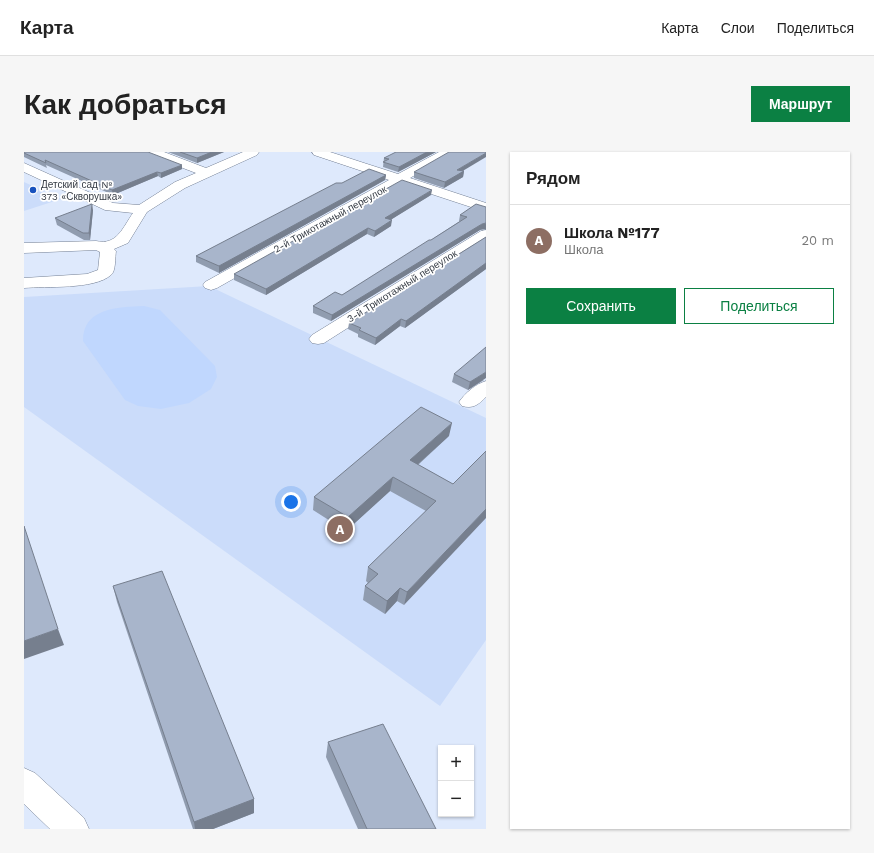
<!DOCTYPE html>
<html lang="ru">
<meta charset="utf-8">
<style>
:root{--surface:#fff;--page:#f6f6f6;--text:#222;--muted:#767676;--line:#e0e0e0;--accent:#0b8043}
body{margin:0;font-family:"Work Sans",sans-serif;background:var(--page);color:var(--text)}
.controls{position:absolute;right:12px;bottom:12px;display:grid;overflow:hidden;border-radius:0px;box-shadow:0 1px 3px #0004}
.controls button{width:36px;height:36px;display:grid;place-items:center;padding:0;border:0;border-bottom:1px solid var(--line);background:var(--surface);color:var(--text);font:20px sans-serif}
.you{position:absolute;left:267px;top:350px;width:14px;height:14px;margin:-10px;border:3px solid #fff;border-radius:50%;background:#1a73e8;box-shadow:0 0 0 6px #1a73e833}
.badge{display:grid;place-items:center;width:26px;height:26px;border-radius:50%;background:var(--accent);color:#fff;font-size:13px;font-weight:700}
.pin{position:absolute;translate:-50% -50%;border:2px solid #fff;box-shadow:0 1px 4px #0006}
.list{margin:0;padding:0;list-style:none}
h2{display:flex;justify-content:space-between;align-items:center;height:52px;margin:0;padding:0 16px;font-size:17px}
h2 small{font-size:13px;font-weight:400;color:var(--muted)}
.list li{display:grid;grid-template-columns:26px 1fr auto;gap:12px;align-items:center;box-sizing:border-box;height:72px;padding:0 16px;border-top:1px solid var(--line)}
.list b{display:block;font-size:15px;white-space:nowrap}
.list p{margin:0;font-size:13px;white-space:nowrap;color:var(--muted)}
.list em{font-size:13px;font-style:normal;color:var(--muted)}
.actions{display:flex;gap:8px;padding:12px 16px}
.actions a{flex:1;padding:9px 0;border:1px solid var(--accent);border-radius:0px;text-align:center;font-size:14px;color:var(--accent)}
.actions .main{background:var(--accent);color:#fff}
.map{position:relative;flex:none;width:462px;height:677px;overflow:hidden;border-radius:0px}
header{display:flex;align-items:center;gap:24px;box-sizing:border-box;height:56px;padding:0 20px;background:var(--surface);border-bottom:1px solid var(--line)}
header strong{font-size:19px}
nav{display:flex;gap:22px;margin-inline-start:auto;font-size:14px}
.intro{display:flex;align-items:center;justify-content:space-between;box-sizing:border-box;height:96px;padding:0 24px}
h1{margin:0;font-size:28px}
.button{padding:10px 18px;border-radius:0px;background:var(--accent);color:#fff;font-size:14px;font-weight:700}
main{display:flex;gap:24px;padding:0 24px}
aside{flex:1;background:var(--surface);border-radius:0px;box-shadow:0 1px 3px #0004}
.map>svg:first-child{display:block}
</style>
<header>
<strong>Карта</strong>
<nav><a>Карта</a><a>Слои</a><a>Поделиться</a></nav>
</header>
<div class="intro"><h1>Как добраться</h1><a class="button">Маршрут</a></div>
<main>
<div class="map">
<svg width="462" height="677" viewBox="0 0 462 677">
<rect width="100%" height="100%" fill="#dee9fc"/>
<g fill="#cbdcfa">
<path d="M0 30 37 47 0 59Z"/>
<path d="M185 134 462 266V488L416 554 0 255V145Z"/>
</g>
<path fill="#c0d7fe" d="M120 154 136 158 191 214 193 225 187 237 165 251 137 257 114 254 101 248 59 189C59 156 93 155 120 154Z"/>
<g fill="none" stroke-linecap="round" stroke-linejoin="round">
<g stroke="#748095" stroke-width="1">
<g id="minor">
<path d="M123 0H140L182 16 219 0H235L233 3 161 36 123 60 104 91 90 97 92 99C91 105 92 119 87 123 70 138 22 134 0 136V126L63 122 74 118 76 100 72 98 0 101V91L72 89C93 94 99 75 109 61L81 58 0 20V11L89 51 115 53 151 30 172 21 125 3Z"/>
<path d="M288 0H306L374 22 415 0H430L386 26 462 51V60L377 32 193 136 187 138 181 136 179 133 181 130 365 28 290 3Z"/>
<path d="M462 78V88L300 191 294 192 288 191 285 187 288 183 457 79Z"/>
<path d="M462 229V245C454 253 449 257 438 254L435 250C441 241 452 232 462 229Z"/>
<path d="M0 616 11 621 60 666 65 677H26L0 652Z"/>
</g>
</g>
<use href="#minor" fill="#fff" fill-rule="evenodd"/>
</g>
<g fill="#909caf">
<path d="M0 0 158 17 137 26 134 24 89 43 22 13 23 16 0 5Z"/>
<path d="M144 0H200L173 11Z"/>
<path d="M412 0 374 20 359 15 360 6Z"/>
<path d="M439 19H440L439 25 420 36 390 26V20Z"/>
<path d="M362 23 361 28 195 121 172 110V104L318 31Z"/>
<path d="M407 43 366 68 367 74 350 85 343 82 242 143 210 128V122Z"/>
<path d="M452 52 456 78 307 169 289 161V154L318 143 407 88 436 69H435L436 63Z"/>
<path d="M69 58 66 88H60L33 73 31 66Z"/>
<path d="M462 85V117L381 176 376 174 351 193 334 185V182L324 177 325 171Z"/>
<path d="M430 222 460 228 444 238 428 230Z"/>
<path d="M425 284 394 313 429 332 380 453 373 449 361 462 339 448 341 434 344 431 342 429 344 415 402 359 366 339 322 379 289 358 290 345Z"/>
<path d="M89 434 230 647V661L189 677H169L93 450Z"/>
<path d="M304 590 412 677H334L302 605Z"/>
</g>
<g fill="#767f8e">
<path d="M188 0H200L173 11V6Z"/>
<path d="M403 0H412L374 20 375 15Z"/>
<path d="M462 1V5L432 23 433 18Z"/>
<path d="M158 13V17L137 26V21Z"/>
<path d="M440 19 439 25 420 36 421 30Z"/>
<path d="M133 20 134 24 89 43 88 38Z"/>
<path d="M362 23 361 28 195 121V114Z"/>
<path d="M408 38 407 43 360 72 361 66Z"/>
<path d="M68 52 69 58 66 88 65 81Z"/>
<path d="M368 68 367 74 350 85 351 79Z"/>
<path d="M462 71V77L456 78 307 169 308 163 458 72Z"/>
<path d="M344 76 343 82 242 143V137Z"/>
<path d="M462 111V117L381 176 382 169Z"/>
<path d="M377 167 376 174 351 193 352 186Z"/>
<path d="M462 220V226L444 238 446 230Z"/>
<path d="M428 271 425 284 383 322 386 308Z"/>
<path d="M369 325 366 339 322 379 324 365Z"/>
<path d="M462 357V366L380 453 383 440Z"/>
<path d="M376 436 373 449 361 462 363 449Z"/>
<path d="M34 477 40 493 0 507V489Z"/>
<path d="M230 647V661L189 677H171L170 670Z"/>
</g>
<g fill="#a8b5cb" stroke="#767f8e">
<path d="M0 0H124L158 13 137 21 133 20 88 38 21 8 22 11 0 1Z"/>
<path d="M156 0H188L173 6Z"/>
<path d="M372 0H403L375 15 359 10 365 7 360 6Z"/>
<path d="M425 0H462V1L433 18 440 19 421 30 390 20Z"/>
<path d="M345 17 362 23 195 114 172 104 312 31H318Z"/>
<path d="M378 28 408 38 361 66 368 68 351 79 344 76 242 137 210 122Z"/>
<path d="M68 52 65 81H59L31 66Z"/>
<path d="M452 52 462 55V71L458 72 308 163 289 154 311 140 318 143 405 88H407L443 65 436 63Z"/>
<path d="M462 85V111L382 169 377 167 352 186 335 178 337 176 325 171Z"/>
<path d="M462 195V220L446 230 430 222Z"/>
<path d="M397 255 428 271 386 308 429 332 462 299V357L383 440 376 436 363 449 341 434 354 422 344 415 412 349 369 325 324 365 290 345Z"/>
<path d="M0 374 34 477 0 489Z"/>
<path d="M138 419 230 647 170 670 89 434Z"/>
<path d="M359 572 412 677H343L304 590Z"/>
</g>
<circle fill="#1852be" stroke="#fff" stroke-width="1.5" cx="9" cy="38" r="4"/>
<g text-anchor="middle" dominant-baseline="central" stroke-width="3.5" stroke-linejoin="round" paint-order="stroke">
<g font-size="10" fill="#353b44" stroke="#fff" text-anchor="start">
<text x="17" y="32">Детский сад №<tspan x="17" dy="12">373 «Скворушка»</tspan></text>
</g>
<g font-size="10" fill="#353b44" stroke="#fff">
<text transform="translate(306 67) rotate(-29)">2-й Трикотажный переулок</text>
<text transform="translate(378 134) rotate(-32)">3-й Трикотажный переулок</text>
</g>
</g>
</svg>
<div class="controls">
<button>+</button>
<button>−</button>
</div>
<div class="you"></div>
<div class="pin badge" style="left:316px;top:377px;background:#8d6e63">A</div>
</div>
<aside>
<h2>Рядом<small></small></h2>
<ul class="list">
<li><span class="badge" style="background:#8d6e63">A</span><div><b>Школа №177</b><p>Школа</p></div><em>20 m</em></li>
</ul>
<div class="actions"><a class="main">Сохранить</a><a>Поделиться</a></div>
</aside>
</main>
